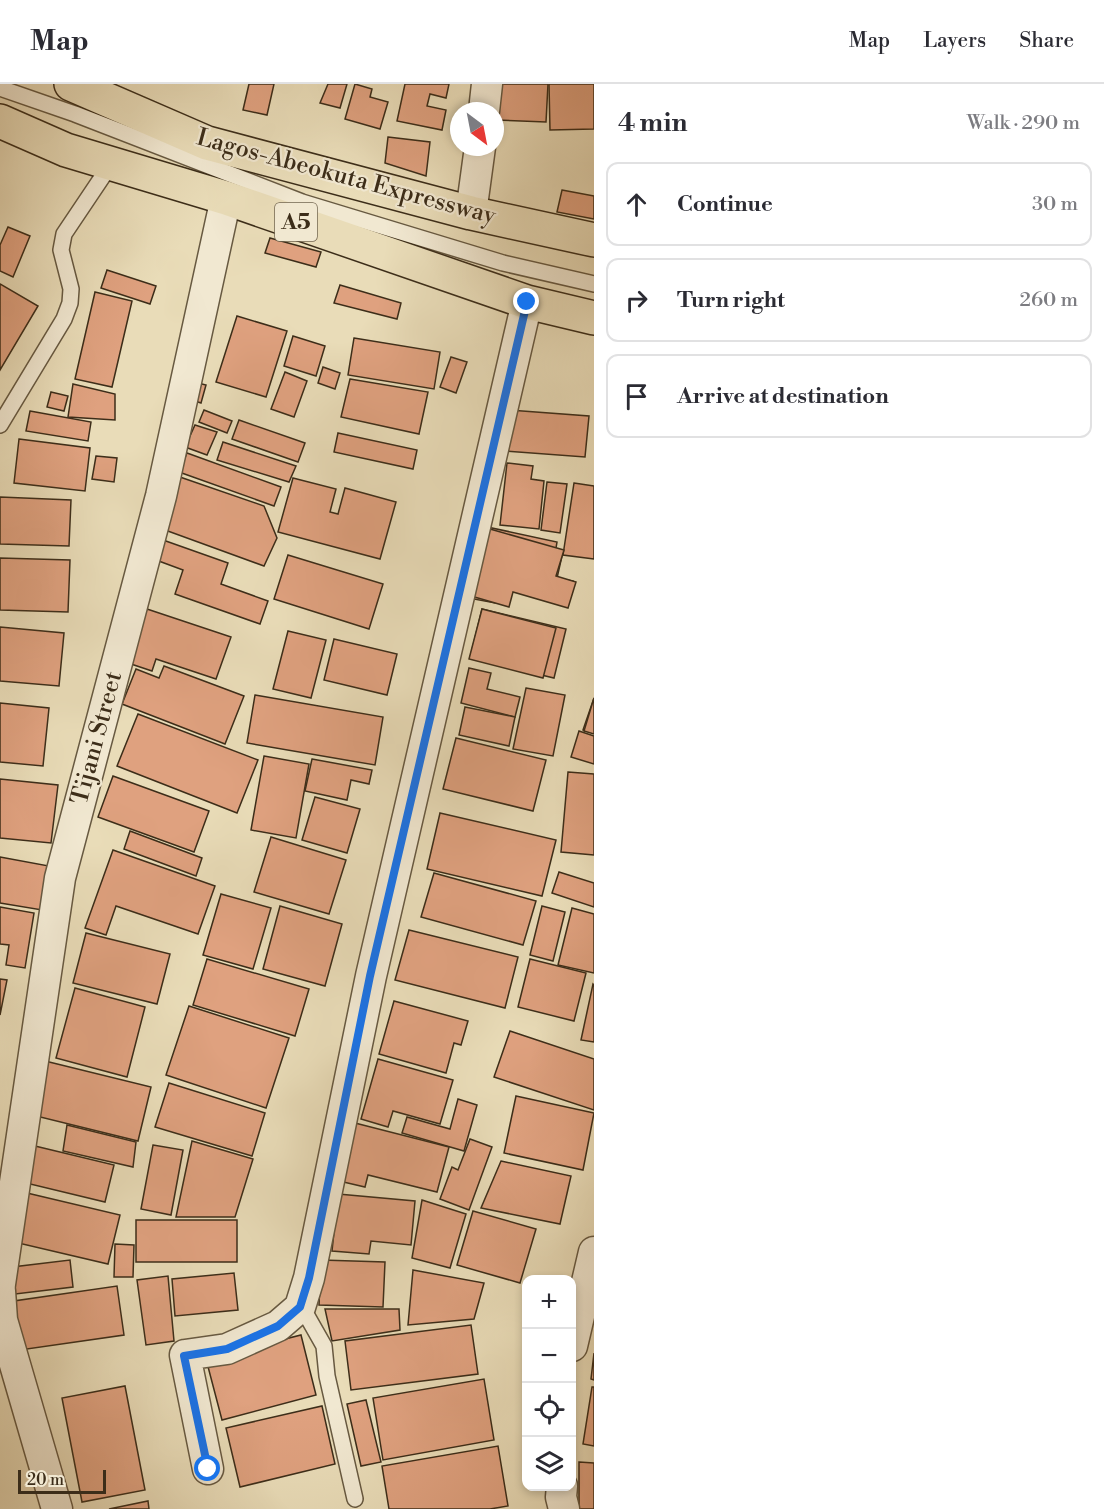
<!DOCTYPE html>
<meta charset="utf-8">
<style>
:root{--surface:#fff;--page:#f7f7f7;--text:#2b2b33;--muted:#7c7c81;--line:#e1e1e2}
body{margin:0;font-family:"Libre Bodoni",serif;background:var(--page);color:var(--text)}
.controls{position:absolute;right:18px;bottom:18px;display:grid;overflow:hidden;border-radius:12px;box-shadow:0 3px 9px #0003}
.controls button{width:54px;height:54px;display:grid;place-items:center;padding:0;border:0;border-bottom:2px solid var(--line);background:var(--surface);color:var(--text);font:30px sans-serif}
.compass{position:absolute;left:450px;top:18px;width:54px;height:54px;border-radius:50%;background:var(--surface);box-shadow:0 3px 9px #0003;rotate:148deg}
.scale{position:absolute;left:18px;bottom:15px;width:88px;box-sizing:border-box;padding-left:6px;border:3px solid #3c2d19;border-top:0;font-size:16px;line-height:21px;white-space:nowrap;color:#3c2d19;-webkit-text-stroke:4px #f1e8d1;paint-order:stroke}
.stop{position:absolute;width:18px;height:18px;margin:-14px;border:4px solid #1a73e8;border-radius:50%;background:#fff}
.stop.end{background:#1a73e8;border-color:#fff;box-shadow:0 2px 6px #0008}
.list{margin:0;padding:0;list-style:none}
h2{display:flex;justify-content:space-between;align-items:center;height:78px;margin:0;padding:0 24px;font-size:26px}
h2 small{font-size:20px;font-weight:400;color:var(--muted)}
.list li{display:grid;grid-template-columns:39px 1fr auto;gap:18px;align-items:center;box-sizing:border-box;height:84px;margin:0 12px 12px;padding:0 12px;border:2px solid var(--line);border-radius:12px}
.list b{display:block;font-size:22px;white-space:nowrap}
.list em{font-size:20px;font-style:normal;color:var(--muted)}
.icon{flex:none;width:33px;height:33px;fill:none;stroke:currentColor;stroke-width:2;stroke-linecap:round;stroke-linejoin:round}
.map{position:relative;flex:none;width:594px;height:1425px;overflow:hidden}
header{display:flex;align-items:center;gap:36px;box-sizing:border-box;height:84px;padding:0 30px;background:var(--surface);border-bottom:2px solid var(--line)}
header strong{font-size:28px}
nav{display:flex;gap:33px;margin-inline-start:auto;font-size:21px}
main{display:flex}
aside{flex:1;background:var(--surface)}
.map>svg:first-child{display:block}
</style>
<header>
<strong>Map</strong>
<nav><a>Map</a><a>Layers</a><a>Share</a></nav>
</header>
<main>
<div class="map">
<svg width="594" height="1425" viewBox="0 0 594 1425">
<rect width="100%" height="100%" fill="#e9dcb8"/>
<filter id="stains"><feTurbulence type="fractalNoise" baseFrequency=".00333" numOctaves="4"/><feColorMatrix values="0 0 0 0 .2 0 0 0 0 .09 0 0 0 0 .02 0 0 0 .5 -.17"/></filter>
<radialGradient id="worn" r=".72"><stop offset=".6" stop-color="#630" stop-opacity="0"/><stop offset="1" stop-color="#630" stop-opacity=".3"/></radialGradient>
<g fill="#dfa17f" stroke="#3c2d19" stroke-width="1.5">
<path d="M249 0H274L267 31 243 26Z"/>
<path d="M328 0H347L340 24 320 19Z"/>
<path d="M355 0 372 5 370 13 388 18 380 45 345 35Z"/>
<path d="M405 0H449L446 14 430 10 427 22 446 26 442 46 397 37Z"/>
<path d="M498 0H548L546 38 496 36Z"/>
<path d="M549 0H594V45L550 46Z"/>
<path d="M388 53 430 58 426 92 385 79Z"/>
<path d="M562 106 594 112V135L557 128Z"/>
<path d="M8 143 30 152 13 193 0 187V161Z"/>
<path d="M270 154 321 168 316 183 265 169Z"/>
<path d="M107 186 156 202 150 220 101 204Z"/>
<path d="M0 200 38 222 0 286Z"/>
<path d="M340 201 401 219 397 235 334 219Z"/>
<path d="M95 208 132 217 112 303 75 295Z"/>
<path d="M237 232 287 247 266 313 216 298Z"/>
<path d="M293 252 325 262 316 292 284 282Z"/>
<path d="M354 254 440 268 434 305 348 291Z"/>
<path d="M451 273 467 278 456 309 440 303Z"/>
<path d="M323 283 340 289 335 305 318 299Z"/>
<path d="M285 288 307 297 294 333 271 325Z"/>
<path d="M350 295 428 308 419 350 341 333Z"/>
<path d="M194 298 206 301 201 319 189 315Z"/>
<path d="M73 300 115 310V336L68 333Z"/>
<path d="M51 308 68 312 64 327 47 323Z"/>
<path d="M204 326 232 337 227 349 199 338Z"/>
<path d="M509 326 589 332 585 373 506 367Z"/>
<path d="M30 327 91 338 88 357 26 347Z"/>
<path d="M239 336 305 359 298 378 232 355Z"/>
<path d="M195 341 217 348 207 371 185 363Z"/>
<path d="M338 349 417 366 413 385 334 368Z"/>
<path d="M19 355 90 364 85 407 14 399Z"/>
<path d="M223 358 296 382 289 398 217 376Z"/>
<path d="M187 369 281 403 274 422 179 388Z"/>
<path d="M96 372 117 374 114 398 92 395Z"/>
<path d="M507 379 533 382 531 395 544 397 539 445 500 441Z"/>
<path d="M177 392 264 422 277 454 264 482 165 446Z"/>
<path d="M293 394 336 405 330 428 338 430 345 404 396 418 380 475 278 448Z"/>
<path d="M547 398 567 400 560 449 541 446Z"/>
<path d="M574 399 594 402V475L563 471Z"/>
<path d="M0 413 71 416 69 462 0 460Z"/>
<path d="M478 441 557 458 555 470 562 472 557 494 573 497 568 518 499 504 495 519 463 513Z"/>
<path d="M490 445 564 466 556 492 576 498 568 524 513 508 509 523 471 512Z"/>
<path d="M163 456 228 479 221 500 268 517 260 540 175 510 183 486 156 476Z"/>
<path d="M288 471 383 500 369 545 274 515Z"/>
<path d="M0 474 70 476 68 528 0 526Z"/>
<path d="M147 525 231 553 216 595 156 575 152 587 128 579Z"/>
<path d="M482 525 566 545 554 594 470 574Z"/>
<path d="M482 525 556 544 543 594 469 575Z"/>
<path d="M0 543 64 549 59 602 0 597Z"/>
<path d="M288 547 326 556 311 614 273 605Z"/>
<path d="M334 555 397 570 387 611 324 596Z"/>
<path d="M164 582 244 612 225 660 122 620 136 585 159 594Z"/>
<path d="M469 584 491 589 487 605 520 613 515 633 461 619Z"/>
<path d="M526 604 565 611 553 672 513 665Z"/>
<path d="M255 611 383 633 375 681 247 659Z"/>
<path d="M594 614V649L583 646Z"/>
<path d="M594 614V650L584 647Z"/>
<path d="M0 619 49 624 43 682 0 678Z"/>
<path d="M465 623 515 633 509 662 459 651Z"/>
<path d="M138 630 258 676 237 729 117 682Z"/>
<path d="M579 647 594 652V680L571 673Z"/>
<path d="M456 654 546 676 533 727 443 705Z"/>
<path d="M264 672 309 680 296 754 251 746Z"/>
<path d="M312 675 372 686 369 700 351 696 347 716 305 707Z"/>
<path d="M568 688 594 690V771L561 768Z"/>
<path d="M113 692 209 727 194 768 98 733Z"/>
<path d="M0 695 58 701 51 759 0 754Z"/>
<path d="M315 713 360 725 347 769 302 756Z"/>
<path d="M440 729 556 756 542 812 427 785Z"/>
<path d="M130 747 202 774 196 792 124 765Z"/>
<path d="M271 753 346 776 329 830 254 808Z"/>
<path d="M113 766 215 802 198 850 116 822 106 851 85 844Z"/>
<path d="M0 773 49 782 42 826 0 819Z"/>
<path d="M559 788 594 799V823L552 809Z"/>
<path d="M434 789 536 817 523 861 421 833Z"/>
<path d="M221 810 271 824 253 885 203 871Z"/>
<path d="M280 822 342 840 325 902 263 885Z"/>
<path d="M542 822 565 828 553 877 530 871Z"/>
<path d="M0 823 34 829 25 884 6 881 9 861 0 860Z"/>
<path d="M572 824 594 830V889L558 881Z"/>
<path d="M409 846 518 873 505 924 395 896Z"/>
<path d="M86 849 170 870 157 920 73 899Z"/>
<path d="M207 875 309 905 295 952 193 921Z"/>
<path d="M530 875 586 889 574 937 518 923Z"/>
<path d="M0 895 7 896 0 931Z"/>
<path d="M593 900 594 901V958L581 956Z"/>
<path d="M75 904 145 923 127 993 56 974Z"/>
<path d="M394 917 468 937 461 961 454 959 446 989 379 970Z"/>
<path d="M189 922 289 954 266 1024 166 991Z"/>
<path d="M510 947 594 975V1026L494 993Z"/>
<path d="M378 975 453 996 440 1040 393 1027 388 1043 361 1035Z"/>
<path d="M41 976 151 1003 138 1057 28 1030Z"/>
<path d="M169 999 265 1029 252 1072 155 1043Z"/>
<path d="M516 1012 594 1029 583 1086 504 1069Z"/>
<path d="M458 1015 477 1021 464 1067 402 1049 407 1033 450 1045Z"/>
<path d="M355 1039 449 1063 437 1108 368 1091 365 1103 339 1097Z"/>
<path d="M67 1041 136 1058 133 1083 63 1067Z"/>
<path d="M470 1055 492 1063 469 1126 440 1115 452 1083 458 1086Z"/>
<path d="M192 1057 253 1075 235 1133H176Z"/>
<path d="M153 1061 183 1066 171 1131 141 1125Z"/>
<path d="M35 1062 114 1081 105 1118 26 1099Z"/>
<path d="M501 1077 571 1092 560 1140 481 1124Z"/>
<path d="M27 1109 120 1131 108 1180 14 1158Z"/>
<path d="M338 1110 415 1117 411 1161 371 1157 369 1170 332 1167Z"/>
<path d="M422 1116 466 1130 450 1184 412 1174Z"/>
<path d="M473 1127 536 1145 520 1199 457 1181Z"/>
<rect x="136" y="1136" width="101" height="42"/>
<path d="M115 1160 134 1161 133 1193H114Z"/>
<path d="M70 1176 73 1203 7 1211 4 1184Z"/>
<path d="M321 1176 385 1178 383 1223 319 1221Z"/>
<path d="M413 1186 484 1199 474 1235 408 1241Z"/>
<path d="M234 1189 238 1226 175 1232 172 1195Z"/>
<path d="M168 1192 174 1257 146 1261 137 1196Z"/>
<path d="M117 1202 124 1251 20 1266 14 1217Z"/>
<path d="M325 1225H399L400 1246 332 1257Z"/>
<path d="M471 1241 478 1290 351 1306 345 1257Z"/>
<path d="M301 1251 316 1311 222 1336 206 1275Z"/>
<path d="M594 1269V1296L591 1295Z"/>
<path d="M484 1295 494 1356 383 1376 373 1314Z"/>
<path d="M125 1302 145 1406 82 1418 62 1314Z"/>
<path d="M592 1303H594V1362L583 1360Z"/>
<path d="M366 1316 381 1378 361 1382 347 1320Z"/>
<path d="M322 1322 335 1380 240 1403 226 1344Z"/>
<path d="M498 1362 508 1422 490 1425H389L382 1382Z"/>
<path d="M579 1378 594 1379V1425H579Z"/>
<path d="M148 1417 149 1425H109Z"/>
</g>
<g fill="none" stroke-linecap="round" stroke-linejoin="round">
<g stroke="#675941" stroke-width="18">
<g id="lane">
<path d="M0 4 75 30 302 118 503 179 594 200"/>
<path d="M0 341 64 235 70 219 71 205 61 166 64 150 111 80"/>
<path d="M302 1217 307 1232 324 1262 327 1292 355 1415"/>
</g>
</g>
<g stroke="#675941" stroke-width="33">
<g id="street">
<path d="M484 27 487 0"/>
<path d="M471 129 480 63"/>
<path d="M0 1200 60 794 161 412 226 114"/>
<path d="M0 1207 2 1236 57 1425"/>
<path d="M572 1262 594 1168"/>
<path d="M208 1385 185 1271 227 1265 278 1242 300 1223 309 1194 371 892 527 218"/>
<path d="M562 1402 561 1413 564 1425"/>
</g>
</g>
<g stroke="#3c2d19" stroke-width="36">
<g id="highway">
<path d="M71 0 207 59 471 129 594 156"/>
<path d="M0 37 66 66 226 114 527 218 594 234"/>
</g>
</g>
<use href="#lane" stroke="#f1e8d1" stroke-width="15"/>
<use href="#street" stroke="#f1e8d1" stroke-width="30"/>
<use href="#highway" stroke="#e9dcb8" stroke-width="33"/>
</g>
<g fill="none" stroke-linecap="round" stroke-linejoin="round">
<path stroke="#1a73e8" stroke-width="8" d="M208 1385 184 1272 227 1265 278 1242 300 1223 309 1194 370 892 527 218"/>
</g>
<g text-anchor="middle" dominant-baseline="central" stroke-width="4.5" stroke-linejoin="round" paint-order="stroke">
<rect fill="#f1e8d1" stroke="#726550" stroke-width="1.5" x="275" y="119" width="42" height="38" rx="4.5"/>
<g font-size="22" font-weight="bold" fill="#3c2d19">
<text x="296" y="138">A5</text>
</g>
<g font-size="24" fill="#3c2d19" stroke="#f1e8d1">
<text transform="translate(346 93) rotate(15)">Lagos-Abeokuta Expressway</text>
<text transform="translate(97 654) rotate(-75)">Tijani Street</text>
</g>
</g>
<rect width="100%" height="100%" filter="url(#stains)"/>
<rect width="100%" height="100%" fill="url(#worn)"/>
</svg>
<div class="controls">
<button>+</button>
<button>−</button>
<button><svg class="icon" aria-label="locate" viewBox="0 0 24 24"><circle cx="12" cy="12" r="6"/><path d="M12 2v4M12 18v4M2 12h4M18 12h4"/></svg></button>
<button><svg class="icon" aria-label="layers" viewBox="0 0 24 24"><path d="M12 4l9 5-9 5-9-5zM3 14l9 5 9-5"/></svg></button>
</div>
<svg class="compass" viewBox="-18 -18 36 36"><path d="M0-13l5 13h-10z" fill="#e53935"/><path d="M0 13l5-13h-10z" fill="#7c7c81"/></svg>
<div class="scale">20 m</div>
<div class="stop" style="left:208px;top:1385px"></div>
<div class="stop end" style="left:527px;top:218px"></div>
</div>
<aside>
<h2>4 min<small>Walk · 290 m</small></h2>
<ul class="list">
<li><svg class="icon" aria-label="ahead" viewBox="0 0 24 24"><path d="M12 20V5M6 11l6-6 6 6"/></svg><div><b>Continue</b></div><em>30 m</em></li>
<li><svg class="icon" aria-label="right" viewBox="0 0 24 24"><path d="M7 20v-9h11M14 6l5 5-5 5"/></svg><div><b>Turn right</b></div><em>260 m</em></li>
<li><svg class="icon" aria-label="arrive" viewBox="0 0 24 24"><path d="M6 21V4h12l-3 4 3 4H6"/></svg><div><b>Arrive at destination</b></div></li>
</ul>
</aside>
</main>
